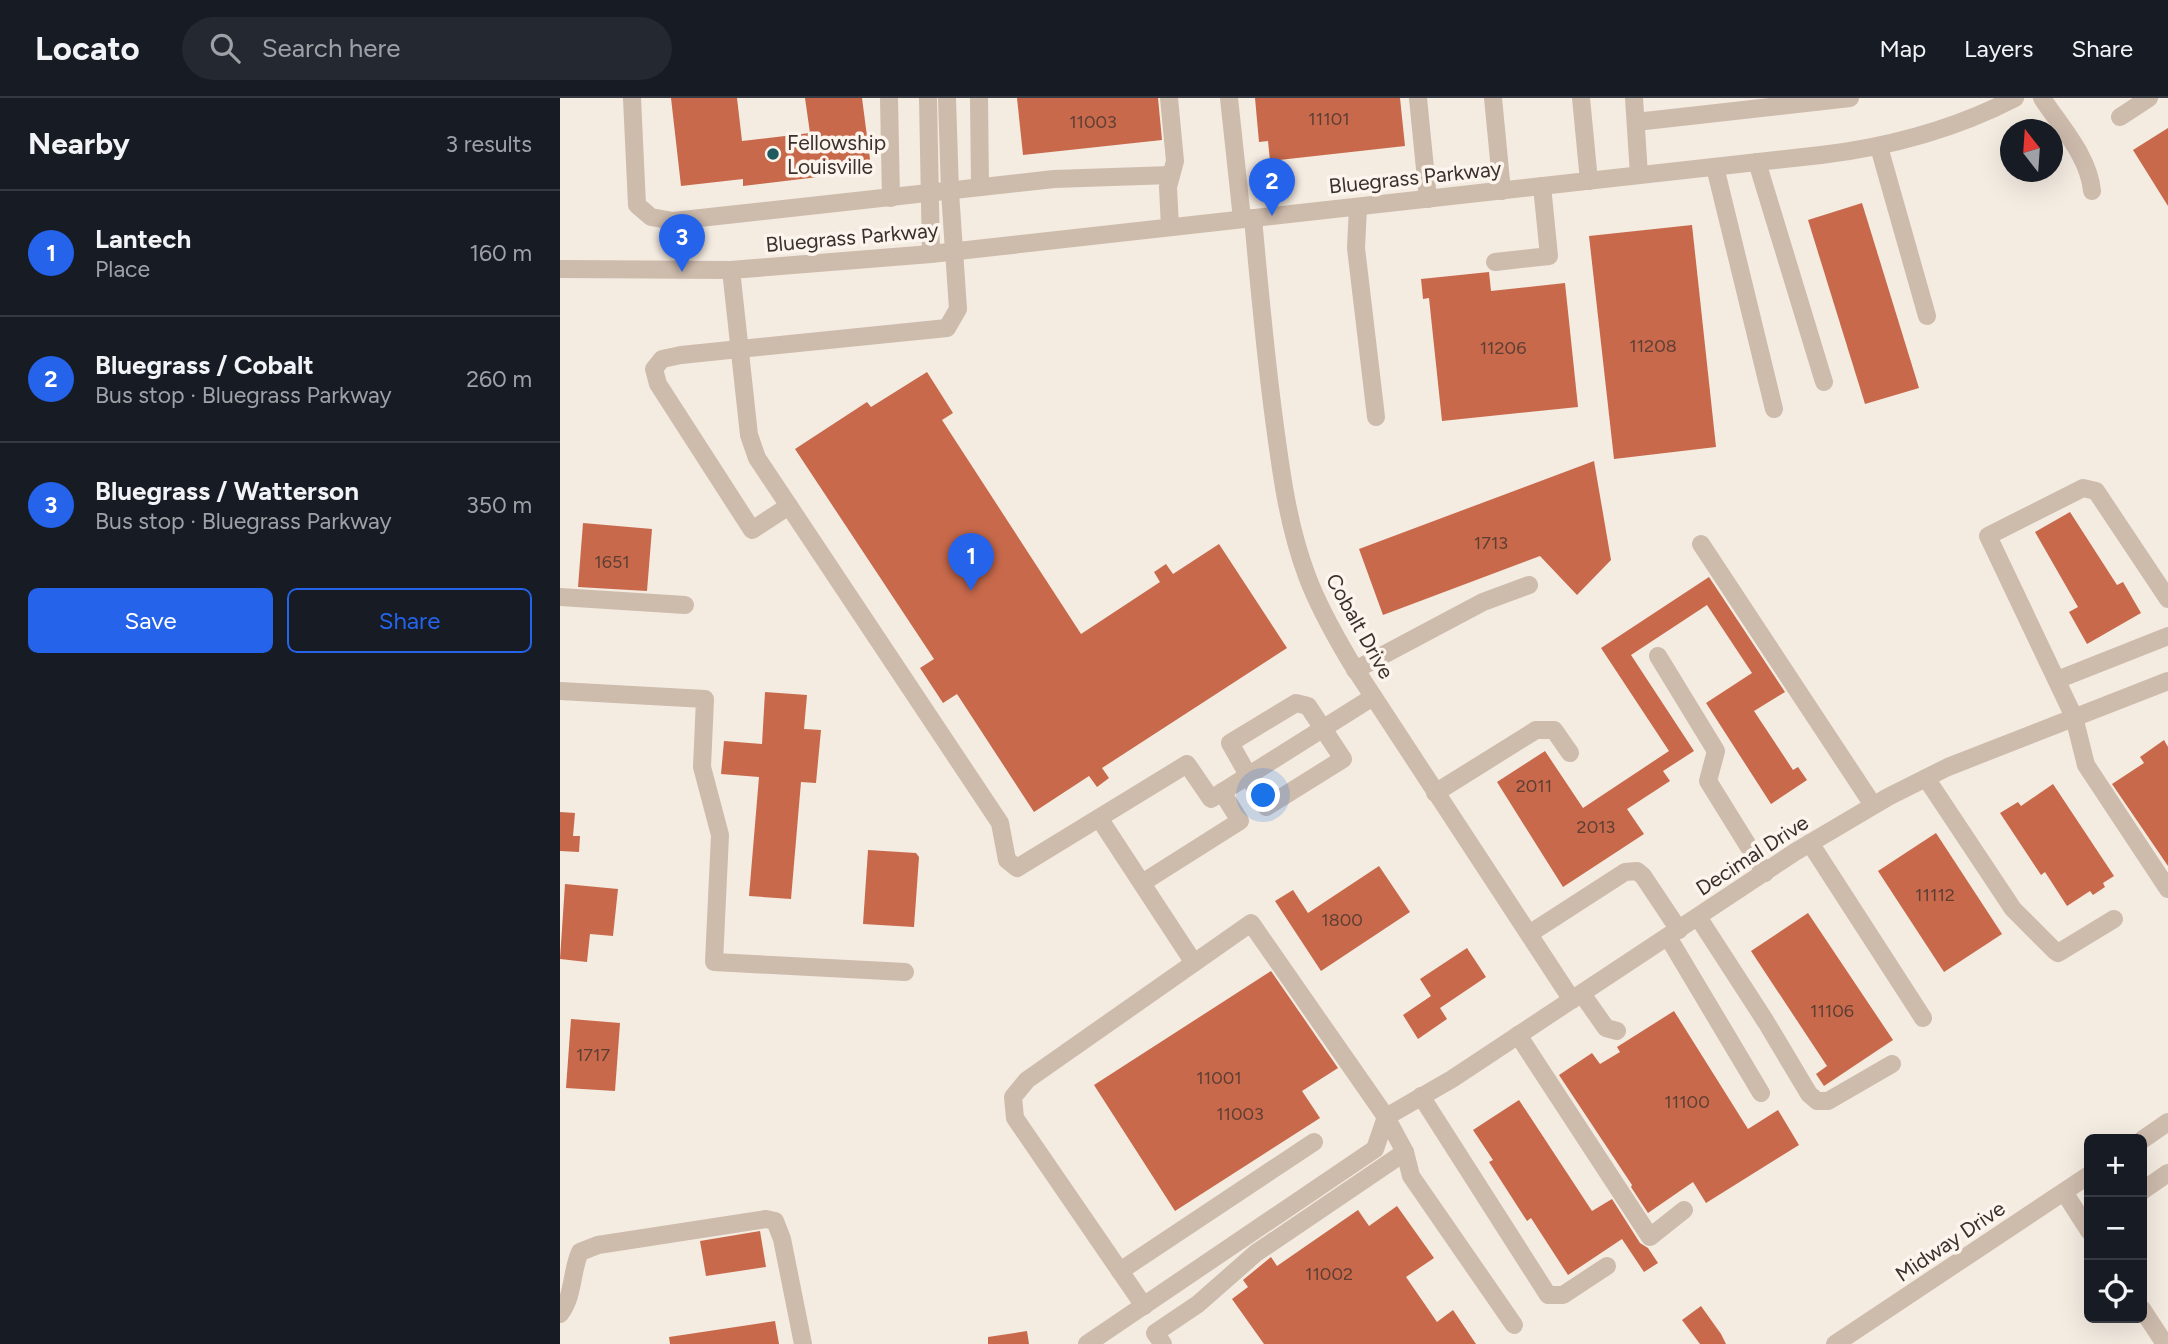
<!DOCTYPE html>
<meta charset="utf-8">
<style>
:root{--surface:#171b24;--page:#242831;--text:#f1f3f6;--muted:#9ea1a6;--line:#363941;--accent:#2563eb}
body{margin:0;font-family:Figtree,sans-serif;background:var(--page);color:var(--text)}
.controls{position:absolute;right:21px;bottom:21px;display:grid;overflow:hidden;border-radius:10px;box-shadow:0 7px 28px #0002}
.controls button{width:63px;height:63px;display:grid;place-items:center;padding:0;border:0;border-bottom:2px solid var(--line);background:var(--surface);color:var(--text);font:35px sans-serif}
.compass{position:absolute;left:1440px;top:21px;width:63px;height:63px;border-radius:50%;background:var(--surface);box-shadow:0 7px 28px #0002;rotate:343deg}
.you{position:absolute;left:704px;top:698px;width:24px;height:24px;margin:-18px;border:5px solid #fff;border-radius:50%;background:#1a73e8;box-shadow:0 0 0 10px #1a73e833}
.badge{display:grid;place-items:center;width:46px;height:46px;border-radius:50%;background:var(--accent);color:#fff;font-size:23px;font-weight:700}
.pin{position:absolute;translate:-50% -58px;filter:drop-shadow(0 2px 4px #0008)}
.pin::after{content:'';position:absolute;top:37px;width:24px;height:21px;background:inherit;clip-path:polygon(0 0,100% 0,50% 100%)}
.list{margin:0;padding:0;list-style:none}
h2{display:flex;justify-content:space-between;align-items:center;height:91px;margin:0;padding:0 28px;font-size:30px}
h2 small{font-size:23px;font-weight:400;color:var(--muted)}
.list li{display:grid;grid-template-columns:46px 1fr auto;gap:21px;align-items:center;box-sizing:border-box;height:126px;padding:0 28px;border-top:2px solid var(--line)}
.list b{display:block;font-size:26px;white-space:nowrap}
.list p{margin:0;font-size:23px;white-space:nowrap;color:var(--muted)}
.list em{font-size:23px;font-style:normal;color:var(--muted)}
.actions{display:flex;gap:14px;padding:21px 28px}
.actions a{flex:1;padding:16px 0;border:2px solid var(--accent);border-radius:10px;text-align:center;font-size:24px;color:var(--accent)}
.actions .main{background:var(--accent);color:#fff}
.icon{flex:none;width:38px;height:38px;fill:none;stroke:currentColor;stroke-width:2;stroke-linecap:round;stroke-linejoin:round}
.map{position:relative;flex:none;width:1608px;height:1246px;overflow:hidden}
header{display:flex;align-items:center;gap:42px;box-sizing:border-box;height:98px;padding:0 35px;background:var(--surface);border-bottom:2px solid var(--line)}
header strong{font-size:33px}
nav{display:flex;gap:38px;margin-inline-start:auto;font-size:24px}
.search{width:490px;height:63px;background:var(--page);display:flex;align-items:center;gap:18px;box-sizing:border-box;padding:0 24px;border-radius:38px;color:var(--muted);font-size:26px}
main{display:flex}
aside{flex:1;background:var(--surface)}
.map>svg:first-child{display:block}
</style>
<header>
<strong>Locato</strong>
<div class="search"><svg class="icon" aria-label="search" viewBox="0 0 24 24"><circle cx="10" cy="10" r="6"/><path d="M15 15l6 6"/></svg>Search here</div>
<nav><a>Map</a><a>Layers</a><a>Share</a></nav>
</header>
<main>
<aside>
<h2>Nearby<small>3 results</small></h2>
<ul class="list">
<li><span class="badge">1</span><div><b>Lantech</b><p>Place</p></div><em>160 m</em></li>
<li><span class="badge">2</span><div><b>Bluegrass / Cobalt</b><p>Bus stop · Bluegrass Parkway</p></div><em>260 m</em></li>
<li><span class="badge">3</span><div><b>Bluegrass / Watterson</b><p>Bus stop · Bluegrass Parkway</p></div><em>350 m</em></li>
</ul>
<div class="actions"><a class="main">Save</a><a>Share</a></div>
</aside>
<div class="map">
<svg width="1608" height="1246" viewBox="0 0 1608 1246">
<rect width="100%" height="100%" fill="#f4ebe1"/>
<g fill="#c8694b">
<path d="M111 0H177L182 43 250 35 245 0H302L311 69 257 74 258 79 183 88V81L121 88Z"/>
<path d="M457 0H598L602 42 463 57Z"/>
<path d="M695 0H840L845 48 710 63 708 43 699 44Z"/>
<path d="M1608 30V108L1573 52Z"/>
<path d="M1302 105 1359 290 1305 306 1248 122Z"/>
<path d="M1132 127 1156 349 1054 361 1029 138Z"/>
<path d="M929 174 931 193 1005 185 1018 309 882 323 869 200 863 201 861 181Z"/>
<path d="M367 274 393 315 382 322 521 536 600 484 594 474 606 466 613 476 659 446 727 550 542 670 549 680 537 689 529 678 474 714 397 596 383 605 360 570 374 561 235 351 307 304 311 309Z"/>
<path d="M1034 363 1051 462 1017 497 980 458 823 517 799 451Z"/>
<path d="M1510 414 1557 487 1563 484 1581 515 1527 546 1509 514 1518 509 1475 434Z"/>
<path d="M23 425 92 431 87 493 18 489Z"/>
<path d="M1149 479 1225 594 1194 613 1233 672 1238 669 1247 682 1211 706 1146 605 1192 575 1147 507 1071 557 1134 653 1103 673 1110 683 1067 711 1084 736 1003 789 937 684 985 653 1023 710 1109 653 1041 550Z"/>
<path d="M205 594 247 597 244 631 261 632 256 685 241 684 231 801 189 798 199 679 161 676 164 643 202 646Z"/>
<path d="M1604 642 1608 649V768L1552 686 1584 665 1580 659Z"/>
<path d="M1493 686 1554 778 1543 785 1545 789 1533 797 1530 793 1507 808 1485 774 1481 777 1440 715 1458 704 1461 708Z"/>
<path d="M0 714 15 715 13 738H20L19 754 0 753Z"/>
<path d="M1376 735 1442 836 1384 874 1318 773Z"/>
<path d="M308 752 356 755 359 759 354 829 303 826Z"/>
<path d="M819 768 850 814 761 873 715 803 733 792 748 815Z"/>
<path d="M5 786 58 791 53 838 30 836 27 864 0 861Z"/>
<path d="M1248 815 1333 942 1264 988 1256 976 1267 968 1191 853Z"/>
<path d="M907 850 926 879 880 910 887 921 858 941 843 917 871 898 860 881Z"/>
<path d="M711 873 778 970 742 993 760 1020 615 1113 534 987Z"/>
<path d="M1114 913 1188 1031 1218 1012 1239 1047 1146 1105 1133 1084 1088 1115 1071 1089 1072 1087 999 977 1032 955 1040 966 1060 954 1057 949Z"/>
<path d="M11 921 60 925 55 993 6 990Z"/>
<path d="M959 1002 1032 1113 1052 1101 1080 1145 1088 1150 1098 1165 1084 1174 1062 1141 1008 1177 971 1120 967 1123 929 1064 933 1062 913 1032Z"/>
<path d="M837 1108 874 1160 846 1179 877 1224 893 1212 916 1246H704L672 1201 688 1189 683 1182 711 1159 717 1168 798 1112 809 1128Z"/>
<path d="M200 1133 206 1169 146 1178 140 1143Z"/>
<path d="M1141 1208 1161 1236 1166 1246H1140L1122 1222Z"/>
<path d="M215 1223 219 1246H110L109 1239Z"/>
<path d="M467 1233 469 1246H428V1239Z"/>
</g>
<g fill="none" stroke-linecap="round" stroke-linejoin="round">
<g stroke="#cdbbac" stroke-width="18">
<path d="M72 0 77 107 91 119 113 123 494 81 611 77"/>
<path d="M329 0 331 100"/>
<path d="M368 0 371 156"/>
<path d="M387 0 390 94 398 211 387 230 121 257 102 261 94 271 98 286 192 432 229 408 440 725 447 762 457 770 627 666 651 701 813 599"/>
<path d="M419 0 420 89"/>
<path d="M609 0 615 63 608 89 610 129"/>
<path d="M669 0 682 121"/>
<path d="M858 0 868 101"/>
<path d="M933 0 942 93"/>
<path d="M1021 0 1029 83"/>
<path d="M1074 0 1079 77"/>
<path d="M1482 0C1501 29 1529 59 1532 93"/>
<path d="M1560 19 1589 0"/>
<path d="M1076 24 1290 0"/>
<path d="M1319 49 1367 218"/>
<path d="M1197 64 1264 284"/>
<path d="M1155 69 1214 311"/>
<path d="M798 109 796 150 816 319"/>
<path d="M693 120C699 187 705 254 714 321 721 374 728 428 747 478 758 508 774 536 790 563L1012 902"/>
<path d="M935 164 989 158 982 88"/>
<path d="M0 171 171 172 371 156 1261 57C1329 49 1393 32 1455 0"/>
<path d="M171 172 189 337 197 360 229 408"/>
<path d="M1141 446 1313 707"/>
<path d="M0 499 125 507"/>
<path d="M1608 501 1536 393 1523 390 1428 438 1514 619 1526 667 1608 791"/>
<path d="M1098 558 1156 653 1148 683 1205 775"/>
<path d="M795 572 923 504 969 487"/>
<path d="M1497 582 1608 538"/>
<path d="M0 593 145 601 142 669 160 737 154 864 345 874"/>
<path d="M736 605 748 608 783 661 706 709 670 645Z"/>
<path d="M1366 680 1453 811 1495 853 1498 855 1554 821"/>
<path d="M875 695 976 632H994L1010 655"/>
<path d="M539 720 634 865"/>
<path d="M1250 745 1363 920"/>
<path d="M582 785 680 723 662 694"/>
<path d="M1138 819 1206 924 1249 996 1257 1003H1268L1332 966"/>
<path d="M969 836 1065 774 1077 773 1083 778 1119 832"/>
<path d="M1108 839 1201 995"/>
<path d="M1022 896 1046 930 1057 933"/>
<path d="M958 937 1090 1139 1124 1112"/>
<path d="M861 998 988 1197H1003L1047 1168"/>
<path d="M826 1019 892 981 1235 754 1328 699 1388 669 1608 583"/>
<path d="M1582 1042 1608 1024"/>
<path d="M1582 1093 1608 1075"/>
<path d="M1504 1094 1529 1133"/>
<path d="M560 1173 754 1044"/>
<path d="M584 1208 455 1020 453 999 467 982 691 825 826 1019 845 1054 851 1078 954 1227"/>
<path d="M1582 1211 1605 1246"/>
<path d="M0 1216C14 1198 11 1174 20 1154L38 1147 206 1121 215 1123 222 1141 243 1246"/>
<path d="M527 1246 815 1051 826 1019"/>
<path d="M603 1246 595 1235 638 1206 696 1155 845 1054"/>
<path d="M1275 1246 1529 1077"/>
</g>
</g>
<circle fill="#1f5a5e" stroke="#fbf5ee" stroke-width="2.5" cx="213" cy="56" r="7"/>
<g text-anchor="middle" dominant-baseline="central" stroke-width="7" stroke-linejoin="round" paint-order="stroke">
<g font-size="18" fill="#5e3e33">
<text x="769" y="21">11101</text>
<text x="533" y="24">11003</text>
<text x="1093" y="248">11208</text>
<text x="943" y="250">11206</text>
<text x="931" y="445">1713</text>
<text x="52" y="464">1651</text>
<text x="974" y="688">2011</text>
<text x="1036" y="729">2013</text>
<text x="1375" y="797">11112</text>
<text x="782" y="822">1800</text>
<text x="1272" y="913">11106</text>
<text x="33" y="957">1717</text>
<text x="659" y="980">11001</text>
<text x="1127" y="1004">11100</text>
<text x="680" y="1016">11003</text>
<text x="769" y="1176">11002</text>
</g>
<g font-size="21" fill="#3b302b" stroke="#fbf5ee" text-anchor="start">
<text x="227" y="44">Fellowship<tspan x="227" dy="24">Louisville</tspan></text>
</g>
<g font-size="21" fill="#3b302b" stroke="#fbf5ee">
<text transform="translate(855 79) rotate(-6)">Bluegrass Parkway</text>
<text transform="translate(292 139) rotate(-5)">Bluegrass Parkway</text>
<text transform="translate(800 528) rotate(61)">Cobalt Drive</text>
<text transform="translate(1192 757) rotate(-33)">Decimal Drive</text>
<text transform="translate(1390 1143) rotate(-34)">Midway Drive</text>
</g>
</g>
</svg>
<div class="controls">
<button>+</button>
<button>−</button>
<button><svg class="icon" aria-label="locate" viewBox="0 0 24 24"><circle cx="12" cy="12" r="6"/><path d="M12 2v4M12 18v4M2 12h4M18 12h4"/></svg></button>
</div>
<svg class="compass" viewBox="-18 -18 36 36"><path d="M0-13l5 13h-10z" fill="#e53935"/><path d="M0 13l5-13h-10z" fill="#9ea1a6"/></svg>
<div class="you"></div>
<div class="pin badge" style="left:411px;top:493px">1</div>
<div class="pin badge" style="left:712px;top:118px">2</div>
<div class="pin badge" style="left:122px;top:174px">3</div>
</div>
</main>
